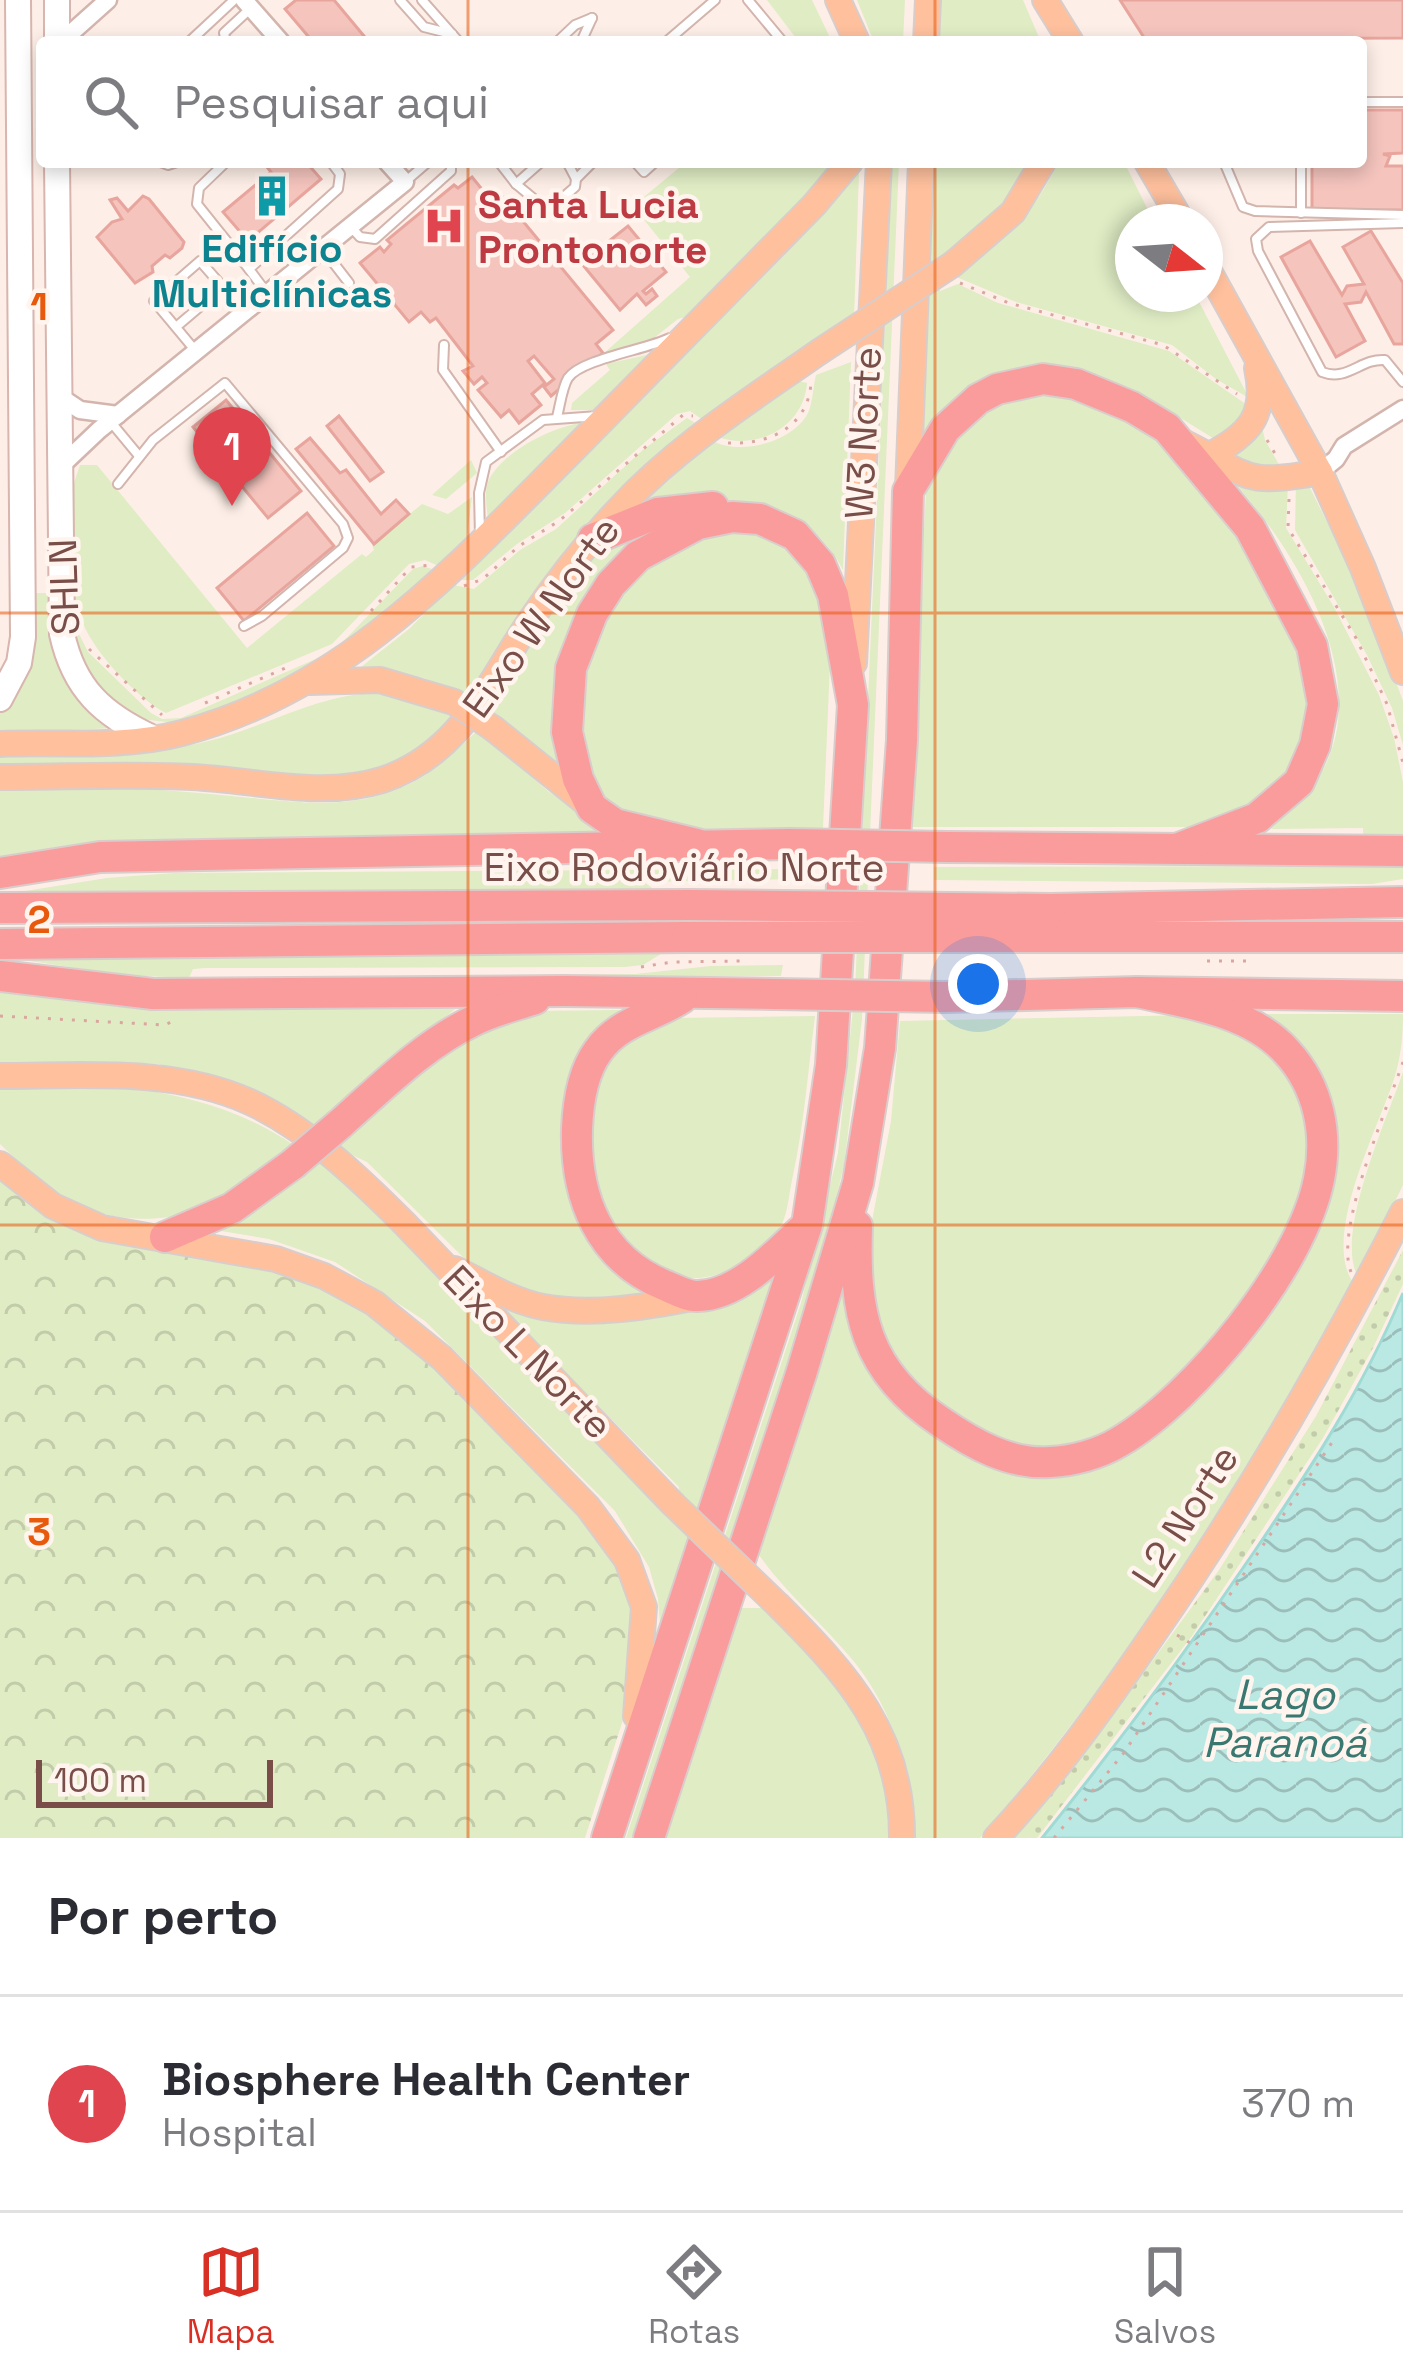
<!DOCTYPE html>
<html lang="pt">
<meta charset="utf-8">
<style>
:root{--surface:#fff;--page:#f7f7f7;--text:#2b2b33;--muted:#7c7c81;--line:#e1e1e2;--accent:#d93025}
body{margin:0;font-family:"Space Grotesk",sans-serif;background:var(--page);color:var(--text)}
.compass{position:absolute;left:1115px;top:204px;width:108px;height:108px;border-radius:50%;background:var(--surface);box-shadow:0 6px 18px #0003;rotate:107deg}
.scale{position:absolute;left:36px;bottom:30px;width:237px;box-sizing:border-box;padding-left:12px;border:6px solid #794e49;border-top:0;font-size:33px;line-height:42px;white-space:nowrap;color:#794e49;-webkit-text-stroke:9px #fff4ee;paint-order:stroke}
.you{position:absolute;left:978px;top:984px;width:42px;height:42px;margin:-30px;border:9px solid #fff;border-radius:50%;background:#1a73e8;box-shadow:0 0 0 18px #1a73e833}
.badge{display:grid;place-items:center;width:78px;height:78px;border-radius:50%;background:var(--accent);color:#fff;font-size:39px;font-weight:700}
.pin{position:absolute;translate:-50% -99px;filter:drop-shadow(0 3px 6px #0008)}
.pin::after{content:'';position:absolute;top:63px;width:42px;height:36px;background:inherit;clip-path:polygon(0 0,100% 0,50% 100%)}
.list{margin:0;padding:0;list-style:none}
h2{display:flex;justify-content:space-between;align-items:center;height:156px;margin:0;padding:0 48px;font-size:51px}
h2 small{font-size:39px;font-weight:400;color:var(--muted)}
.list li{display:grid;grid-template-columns:78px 1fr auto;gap:36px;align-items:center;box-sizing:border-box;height:216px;padding:0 48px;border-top:3px solid var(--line)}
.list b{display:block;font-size:45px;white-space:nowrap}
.list p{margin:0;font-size:39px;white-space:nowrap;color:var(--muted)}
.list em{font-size:39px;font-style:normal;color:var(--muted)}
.icon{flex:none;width:66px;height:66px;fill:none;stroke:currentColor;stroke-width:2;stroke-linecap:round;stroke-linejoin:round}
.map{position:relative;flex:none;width:1403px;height:1838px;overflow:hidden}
.search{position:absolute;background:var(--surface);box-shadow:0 6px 18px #0003;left:36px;right:36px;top:36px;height:132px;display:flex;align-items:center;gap:30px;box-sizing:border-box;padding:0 42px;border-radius:12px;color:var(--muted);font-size:45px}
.sheet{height:372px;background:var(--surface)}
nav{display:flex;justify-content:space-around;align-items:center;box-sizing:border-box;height:168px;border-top:3px solid var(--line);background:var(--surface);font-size:33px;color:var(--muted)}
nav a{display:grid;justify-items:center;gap:6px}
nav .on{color:var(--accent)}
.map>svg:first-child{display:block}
</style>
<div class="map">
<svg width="1403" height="1838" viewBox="0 0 1403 1838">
<defs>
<pattern id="forest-crowns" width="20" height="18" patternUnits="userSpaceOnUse" patternTransform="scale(3)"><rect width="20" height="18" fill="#dfecc4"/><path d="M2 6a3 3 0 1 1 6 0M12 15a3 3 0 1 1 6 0" fill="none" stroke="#c3ccaa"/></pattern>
<pattern id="park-dots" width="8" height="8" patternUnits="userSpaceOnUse" patternTransform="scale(3)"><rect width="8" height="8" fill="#dfecc4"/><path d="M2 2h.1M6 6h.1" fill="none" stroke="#c3ccaa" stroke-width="1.8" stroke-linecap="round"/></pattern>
<pattern id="water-waves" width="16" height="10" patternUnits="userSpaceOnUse" patternTransform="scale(3)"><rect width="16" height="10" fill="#bae8e3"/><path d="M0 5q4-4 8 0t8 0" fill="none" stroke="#9cbeba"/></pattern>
</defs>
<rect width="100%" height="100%" fill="#fdefe7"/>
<g fill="#dfecc4">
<path d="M767 0H812L832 42H799Z"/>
<path d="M857 0H905L903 42H874Z"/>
<path d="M937 0H1023L1041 42H935Z"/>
<path d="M686 162H838L694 315 678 319 641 348 603 354 690 277 633 206Z"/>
<path d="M892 162H899L862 1019 844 1165 821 1262 634 1838H626L801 1303 838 1153 855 990Z"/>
<path d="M930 162H1033L992 222 939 260 940 291 958 284 998 303 1169 351 1250 407 1247 419 1216 440 1142 394 1120 387 1020 372 916 468Z"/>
<path d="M1058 162H1124L1154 222H1133V294H1195L1249 398 1216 379 1172 345 1016 302 954 276C1001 244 1034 215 1058 162Z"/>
<path d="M859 172 854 319 703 420 690 411 677 414 565 513 517 544 473 580H458L835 201Z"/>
<path d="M651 354 597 410H571L572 403 610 370 606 364Z"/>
<path d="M851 362 843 570C802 489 710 497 633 512L713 441C740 456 793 442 808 413 813 401 813 387 816 375Z"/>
<path d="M798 381 807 383C804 426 758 451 718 437Z"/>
<path d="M1064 394 1126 418 1151 436 1171 453 1266 564 1315 699 1300 759 1273 795 1203 827H909L926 492C951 426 993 394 1064 394Z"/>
<path d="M687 418 697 424 617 494 580 536 468 697 424 678 356 671 409 629 453 585 474 589 520 550 556 529 644 449Z"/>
<path d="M1261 422 1265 440 1282 470 1275 471 1229 458 1251 442Z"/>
<path d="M582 423 488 520C487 509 484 494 488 482 500 453 553 426 582 423Z"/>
<path d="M471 460 477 473 446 499 432 495Z"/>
<path d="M80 465H97L247 648 362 554 366 557 374 550 372 545 422 504 448 514 472 497 466 543 441 567 425 560 409 564 332 644 166 713C138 699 89 648 81 617L72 612V489Z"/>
<path d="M1227 475 1288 483 1286 528 1334 607 1379 695 1394 738 1403 782V879L1372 884 934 880V867L1364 866 1363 828 1271 829C1291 809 1312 791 1325 766 1372 671 1291 542 1227 475Z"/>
<path d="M1306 480 1363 594 1403 701V745L1392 708 1367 655 1295 530 1296 482Z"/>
<path d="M664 520 589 599 572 780 490 709 550 612 599 551Z"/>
<path d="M759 528 812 561 831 639 823 828C766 830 694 842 639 822 549 788 581 620 640 571 683 537 707 535 759 528Z"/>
<path d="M423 566 432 569 434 575 296 681 184 724 133 718 108 702 77 657 72 620 88 652 151 713 162 719 181 718 334 651 413 569Z"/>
<path d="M31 593H54L56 645 115 728 0 733V711L4 707Z"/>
<path d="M370 693 393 695 457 715C425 749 393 764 350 779L0 766V758C74 757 148 758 220 738 271 723 317 697 370 693Z"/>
<path d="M478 730 549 792 633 840 0 862V786C80 784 162 789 241 797 300 802 349 811 405 786 433 774 456 750 478 730Z"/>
<path d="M794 869V879L644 882 660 894 0 895 107 878 174 873Z"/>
<path d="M664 952 643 965 625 967 206 968 193 969 189 978 123 975 3 957Z"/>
<path d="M783 965 781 976 196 978 635 974 711 966Z"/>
<path d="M0 989 167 1007 455 1009 330 1115 442 1047 530 1011 620 1010 591 1038 564 1148 657 1292 577 1301 529 1298 469 1263 367 1162 159 1064 0 1063Z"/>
<path d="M1261 1014H1403C1403 1036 1401 1057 1394 1079 1378 1129 1320 1238 1354 1284 1328 1336 1297 1385 1267 1435 1182 1578 1088 1711 980 1838H914C911 1773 894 1709 851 1658 821 1622 786 1593 759 1555L845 1285 851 1326 1001 1467 1158 1427 1333 1174Z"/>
<path d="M1193 1015 1213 1018 1279 1057 1312 1123 1304 1190 1278 1245 1227 1325 1138 1416 1087 1444 1041 1451 996 1441 938 1406 899 1367 871 1307V1226L891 1121 900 1021Z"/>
<path d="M815 1016C808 1071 804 1126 792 1180 789 1194 788 1211 782 1224 773 1242 759 1252 743 1262 643 1326 572 1185 588 1100 592 1080 612 1055 623 1036L671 1018Z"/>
<path d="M1403 1072V1185L1358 1277C1334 1235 1387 1119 1403 1072Z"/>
<path d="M130 1087C190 1097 245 1111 295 1146 278 1160 262 1177 244 1189 191 1223 121 1230 65 1199 40 1185 20 1163 0 1144V1088Z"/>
<path d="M315 1158 354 1189 676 1511 679 1487 490 1297 558 1316 782 1262 661 1637 658 1599 649 1567 615 1511 425 1321 335 1262 269 1239 215 1230Z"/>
<path d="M741 1608H768C817 1654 866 1707 884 1773 890 1794 890 1817 892 1838H665Z"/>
</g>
<path fill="url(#forest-crowns)" d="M0 1176 51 1217 283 1268 391 1325 602 1533 635 1602 630 1698 585 1838H0Z"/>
<path fill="url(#park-dots)" d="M1403 1250V1284L1373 1348 1323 1438 1192 1636 1037 1838H1013L1114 1713 1219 1570 1316 1416Z"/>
<path fill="url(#water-waves)" stroke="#9fdbd4" stroke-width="3" d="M1403 1293V1838H1042C1117 1745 1187 1651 1254 1552 1311 1468 1363 1388 1403 1293Z"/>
<g fill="#f4c4bd" stroke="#e8a59d" stroke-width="3">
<path d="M296 0H334L369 42H313L285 9Z"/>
<path d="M1120 0H1403V38L1145 39Z"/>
<path d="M1361 110H1403V153L1383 154 1390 156 1386 166H1403V210H1312V162H1361Z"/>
<path d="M263 162H306L321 179 248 241 223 212 271 172Z"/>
<path d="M472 177 489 198 498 191 613 330 596 344 603 353 551 396 544 387 554 379 534 356 528 361 545 383 532 394 541 405 519 423 509 410 501 417 478 390 487 383 482 377 474 384 463 371 473 366 436 318 430 322 421 312 409 322 360 263 380 247 384 252 391 244 387 240 454 185 458 188Z"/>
<path d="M143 196 149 199 184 242 182 248 170 258 165 255 152 266 153 272 135 283 97 237 112 222 122 219 110 200 117 198 128 211Z"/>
<path d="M628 226 666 272 643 291 646 294 652 289 657 296 646 305 637 294 620 310 582 264 597 252 604 257V245Z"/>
<path d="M1371 231 1403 283V344H1394L1366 292 1361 302 1345 304 1365 341 1336 357 1281 257 1310 241 1342 295 1347 286 1364 284 1343 247Z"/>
<path d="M226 400 301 491 268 518 193 427Z"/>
<path d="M339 416 383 472 370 481 327 426Z"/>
<path d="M310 438 340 473 346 470 381 514 396 500 409 514 374 544 296 449Z"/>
<path d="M307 513 334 546 244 621 217 588Z"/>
</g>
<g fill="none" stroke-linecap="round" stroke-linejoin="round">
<g stroke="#d3b5ae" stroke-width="12">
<g id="lane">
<path d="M400 0 424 27 452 34"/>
<path d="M422 0 459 42"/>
<path d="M748 0 783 42"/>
<path d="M189 42 234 0"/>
<path d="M226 42 224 33 251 8"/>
<path d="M557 42 575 25 592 18"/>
<path d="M581 42 592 18"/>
<path d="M666 42 715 0"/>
<path d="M1361 102H1403"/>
<path d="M160 162 168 165 177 162"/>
<path d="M226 162 199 188 197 204 249 269 338 189 340 174 331 162"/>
<path d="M499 162 516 184 545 208 552 207 575 187 576 179 567 162"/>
<path d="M635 162 644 172 655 162"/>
<path d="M1224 162 1243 207 1255 211 1403 215"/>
<path d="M1301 162V213"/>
<path d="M576 179 593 162"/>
<path d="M406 181 428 162"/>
<path d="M516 184 541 162"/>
<path d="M1403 223 1269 227 1256 239 1258 251 1322 372C1347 382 1361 358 1385 360L1403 382"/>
<path d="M350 226 360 237 375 239 451 171V162"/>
<path d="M322 248 349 283"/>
<path d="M249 269 266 292"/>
<path d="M176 327 223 287"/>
<path d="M444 345 443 370 501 452"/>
<path d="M194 349 154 301 200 261 243 310"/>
<path d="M557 417C560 406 562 388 568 378 581 359 645 350 670 338"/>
<path d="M110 421 139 456"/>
<path d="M118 484 153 440 225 383 343 524 348 538 343 548 262 616 244 626"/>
<path d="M480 536 479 493 486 462 543 420 598 416"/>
</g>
</g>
<g stroke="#d3b5ae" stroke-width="21">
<g id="street">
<path d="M244 0 281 42"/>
<path d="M61 42 108 0"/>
<path d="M62 398 80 410 118 415"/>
<path d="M62 465 99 430 405 182 387 162"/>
<path d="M1320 472 1336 459 1344 446 1403 409"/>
</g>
</g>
<g stroke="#d8b5ae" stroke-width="28">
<g id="secondary">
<path d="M57 42V0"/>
<path d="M57 162 62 634C74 689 103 715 153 738"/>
<path d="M0 699 19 663 23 637 18 0"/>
</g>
</g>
<g stroke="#d9cdcc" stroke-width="28">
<g id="primary">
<path d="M838 0 857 42"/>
<path d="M1045 0 1071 42"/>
<path d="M926 42 928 0"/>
<path d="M1147 162 1182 222"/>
<path d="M953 264 1013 212 1043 162"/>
<path d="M1205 264 1320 472 1363 568 1403 672"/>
<path d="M1183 442C1250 475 1241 487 1320 472"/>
<path d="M1210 455C1250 434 1267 415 1257 368"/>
<path d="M908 489 921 162"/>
<path d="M854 663 879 162"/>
<path d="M310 682 380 680 454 702"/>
<path d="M494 729 590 806"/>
<path d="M0 744C59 742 125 748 182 733 346 690 455 568 570 453 651 370 733 288 814 205L850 162"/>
<path d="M0 777C64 777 128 774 192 777 255 780 320 799 382 780 459 755 487 686 528 624 555 584 585 545 618 510 676 447 749 401 819 352"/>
<path d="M0 1076C82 1076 173 1067 250 1102 308 1129 359 1178 404 1223L672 1503"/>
<path d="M0 1164 53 1206 102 1228 276 1259 324 1276 374 1303 442 1358 588 1507 627 1560 644 1607 636 1716"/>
<path d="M455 1269C483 1283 512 1301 543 1307 592 1316 647 1307 696 1297"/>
<path d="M779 1606C847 1674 903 1735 902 1838"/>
<path d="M996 1838C1054 1776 1104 1706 1152 1636 1246 1501 1328 1359 1403 1212"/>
</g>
</g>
<g stroke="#d9cdcc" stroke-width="34">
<g id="highway">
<path d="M593 539 658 513 713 507"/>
<path d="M947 847 1403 851"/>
<path d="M0 873 100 857 790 844"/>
<path d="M0 908 689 905"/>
<path d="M1051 909 1403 902"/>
<path d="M1047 937H1403"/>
<path d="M0 944 687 937"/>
<path d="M0 976 153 994 565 991 776 994"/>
<path d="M944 997 1137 992 1403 996"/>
<path d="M682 998C653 1017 619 1021 598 1051 582 1073 578 1103 577 1129 575 1197 599 1258 664 1285 674 1289 688 1297 698 1296 739 1295 777 1253 804 1228"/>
<path d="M340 1124C382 1087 423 1045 473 1021 492 1011 514 1006 535 999"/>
<path d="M857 1226C854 1312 864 1371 941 1422 973 1444 1010 1465 1050 1462 1073 1461 1099 1454 1119 1442 1195 1397 1302 1267 1319 1179 1328 1134 1319 1087 1287 1052 1251 1011 1187 1003 1137 992"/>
<path d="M165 1237 232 1208 293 1164"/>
<path d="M607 1838 807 1225 831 1065 853 705 833 595 820 564 795 535 760 519 732 517 698 524 638 556 611 584 592 614 571 668 567 732 578 779 592 808 615 824 697 844"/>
<path d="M649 1838 802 1371 858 1183 880 1048 902 740 908 491 945 429 978 399 997 389 1043 379 1076 384 1132 407 1167 428 1250 528 1312 646 1323 704 1315 745 1299 782 1257 818 1179 848"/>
</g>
</g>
<g stroke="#daa7a0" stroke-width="3" stroke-dasharray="3 9" stroke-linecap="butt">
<path d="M1310 36V42"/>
<path d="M960 283 1009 303 1163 345 1237 394"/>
<path d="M1267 440 1277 457"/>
<path d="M728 443C769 445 808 427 811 383"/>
<path d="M1289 499 1288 528 1356 638 1387 704 1403 763"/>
<path d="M464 586 483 579 519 546 559 521 683 415 693 416"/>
<path d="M371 611 411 567 431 565"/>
<path d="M89 649 162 715"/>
<path d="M205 703 290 666"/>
<path d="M1207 961H1252"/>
<path d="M641 967 672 962 745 961"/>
<path d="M0 1016 165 1025 177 1019"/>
<path d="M1351 1272C1334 1230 1387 1109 1403 1062"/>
<path d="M1177 1635 1195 1646"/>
<path d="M1054 1838 1123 1754 1335 1438"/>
</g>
<use href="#lane" stroke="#fff" stroke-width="8"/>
<use href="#street" stroke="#fff" stroke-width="16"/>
<use href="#secondary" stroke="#fff" stroke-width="24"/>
<use href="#primary" stroke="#fec09d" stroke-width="24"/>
<use href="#highway" stroke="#fa9b9c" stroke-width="30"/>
<g stroke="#d9cdcc" stroke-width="28" stroke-linecap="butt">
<g id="primary-bridge">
<path d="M819 352 953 264"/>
<path d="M454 702 494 729"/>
<path d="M672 1503 779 1606"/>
</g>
</g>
<g stroke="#d9cdcc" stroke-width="34" stroke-linecap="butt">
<g id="highway-bridge">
<path d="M790 844 947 847"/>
<path d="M689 905 1051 909"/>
<path d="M687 937H1047"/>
<path d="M776 994 944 997"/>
<path d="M293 1164 340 1124"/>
</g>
</g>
<use href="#primary-bridge" stroke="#fec09d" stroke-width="24"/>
<use href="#highway-bridge" stroke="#fa9b9c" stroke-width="30"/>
</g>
<path fill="none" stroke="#e8590c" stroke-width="3" stroke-opacity="0.55" d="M468 0V42M935 0V42M468 162V1838M935 162V1838M0 613H1403M0 1225H1403"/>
<defs>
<g id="building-bare" transform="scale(3.24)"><path d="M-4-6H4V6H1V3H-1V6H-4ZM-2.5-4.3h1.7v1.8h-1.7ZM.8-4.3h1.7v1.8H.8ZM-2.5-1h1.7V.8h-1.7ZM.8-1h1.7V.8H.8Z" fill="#0f9aa8" stroke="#fff4ee" stroke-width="2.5" paint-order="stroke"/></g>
<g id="hospital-bare" transform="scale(3.24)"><path d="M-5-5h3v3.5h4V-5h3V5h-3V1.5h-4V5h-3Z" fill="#e0444e" stroke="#fff4ee" stroke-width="2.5" paint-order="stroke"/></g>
</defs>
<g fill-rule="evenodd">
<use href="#building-bare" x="272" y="196"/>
<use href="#hospital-bare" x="444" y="226"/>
</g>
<g text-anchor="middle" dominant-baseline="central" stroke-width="9" stroke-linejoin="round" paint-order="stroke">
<g font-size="39" font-weight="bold" fill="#be3a42" stroke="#fff4ee" text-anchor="start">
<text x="478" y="204">Santa Lucia<tspan x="478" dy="45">Prontonorte</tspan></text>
</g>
<g font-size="39" font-weight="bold" fill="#0d838f" stroke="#fff4ee">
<text x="272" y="248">Edifício<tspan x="272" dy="45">Multiclínicas</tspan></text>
</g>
<g font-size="39" fill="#794e49" stroke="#fff4ee">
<text transform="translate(863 433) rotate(-87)">W3 Norte</text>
<text transform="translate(64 587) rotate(-92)">SHLN</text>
<text transform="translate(541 617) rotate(-54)">Eixo W Norte</text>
<text x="684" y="867">Eixo Rodoviário Norte</text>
<text transform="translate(528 1352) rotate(46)">Eixo L Norte</text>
<text transform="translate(1185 1516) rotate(-57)">L2 Norte</text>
</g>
<g font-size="42" font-style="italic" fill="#397771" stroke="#fff4ee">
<text x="1285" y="1694">Lago<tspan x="1285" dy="48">Paranoá</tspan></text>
</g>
</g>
<g font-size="39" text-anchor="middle" font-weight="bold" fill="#e8590c" stroke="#fff4ee" stroke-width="9" stroke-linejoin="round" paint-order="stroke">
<text x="39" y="320">1</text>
<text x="39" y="933">2</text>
<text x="39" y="1545">3</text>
</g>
</svg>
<svg class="compass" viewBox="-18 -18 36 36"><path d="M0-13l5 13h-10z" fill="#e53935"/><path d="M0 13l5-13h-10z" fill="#7c7c81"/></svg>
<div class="scale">100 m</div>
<div class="you"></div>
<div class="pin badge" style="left:232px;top:506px;background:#e0444e">1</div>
<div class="search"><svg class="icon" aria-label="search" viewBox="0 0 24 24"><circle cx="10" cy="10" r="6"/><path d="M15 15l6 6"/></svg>Pesquisar aqui</div>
</div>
<section class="sheet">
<h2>Por perto<small></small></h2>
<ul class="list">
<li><span class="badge" style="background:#e0444e">1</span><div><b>Biosphere Health Center</b><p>Hospital</p></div><em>370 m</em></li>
</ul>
</section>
<nav>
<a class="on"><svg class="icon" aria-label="map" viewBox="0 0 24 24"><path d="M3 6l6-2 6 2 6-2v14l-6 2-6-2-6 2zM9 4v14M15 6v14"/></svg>Mapa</a>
<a><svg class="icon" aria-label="directions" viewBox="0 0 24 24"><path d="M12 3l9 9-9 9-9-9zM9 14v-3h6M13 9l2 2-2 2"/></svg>Rotas</a>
<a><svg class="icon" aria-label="saved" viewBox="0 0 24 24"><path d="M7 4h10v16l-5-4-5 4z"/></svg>Salvos</a>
</nav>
